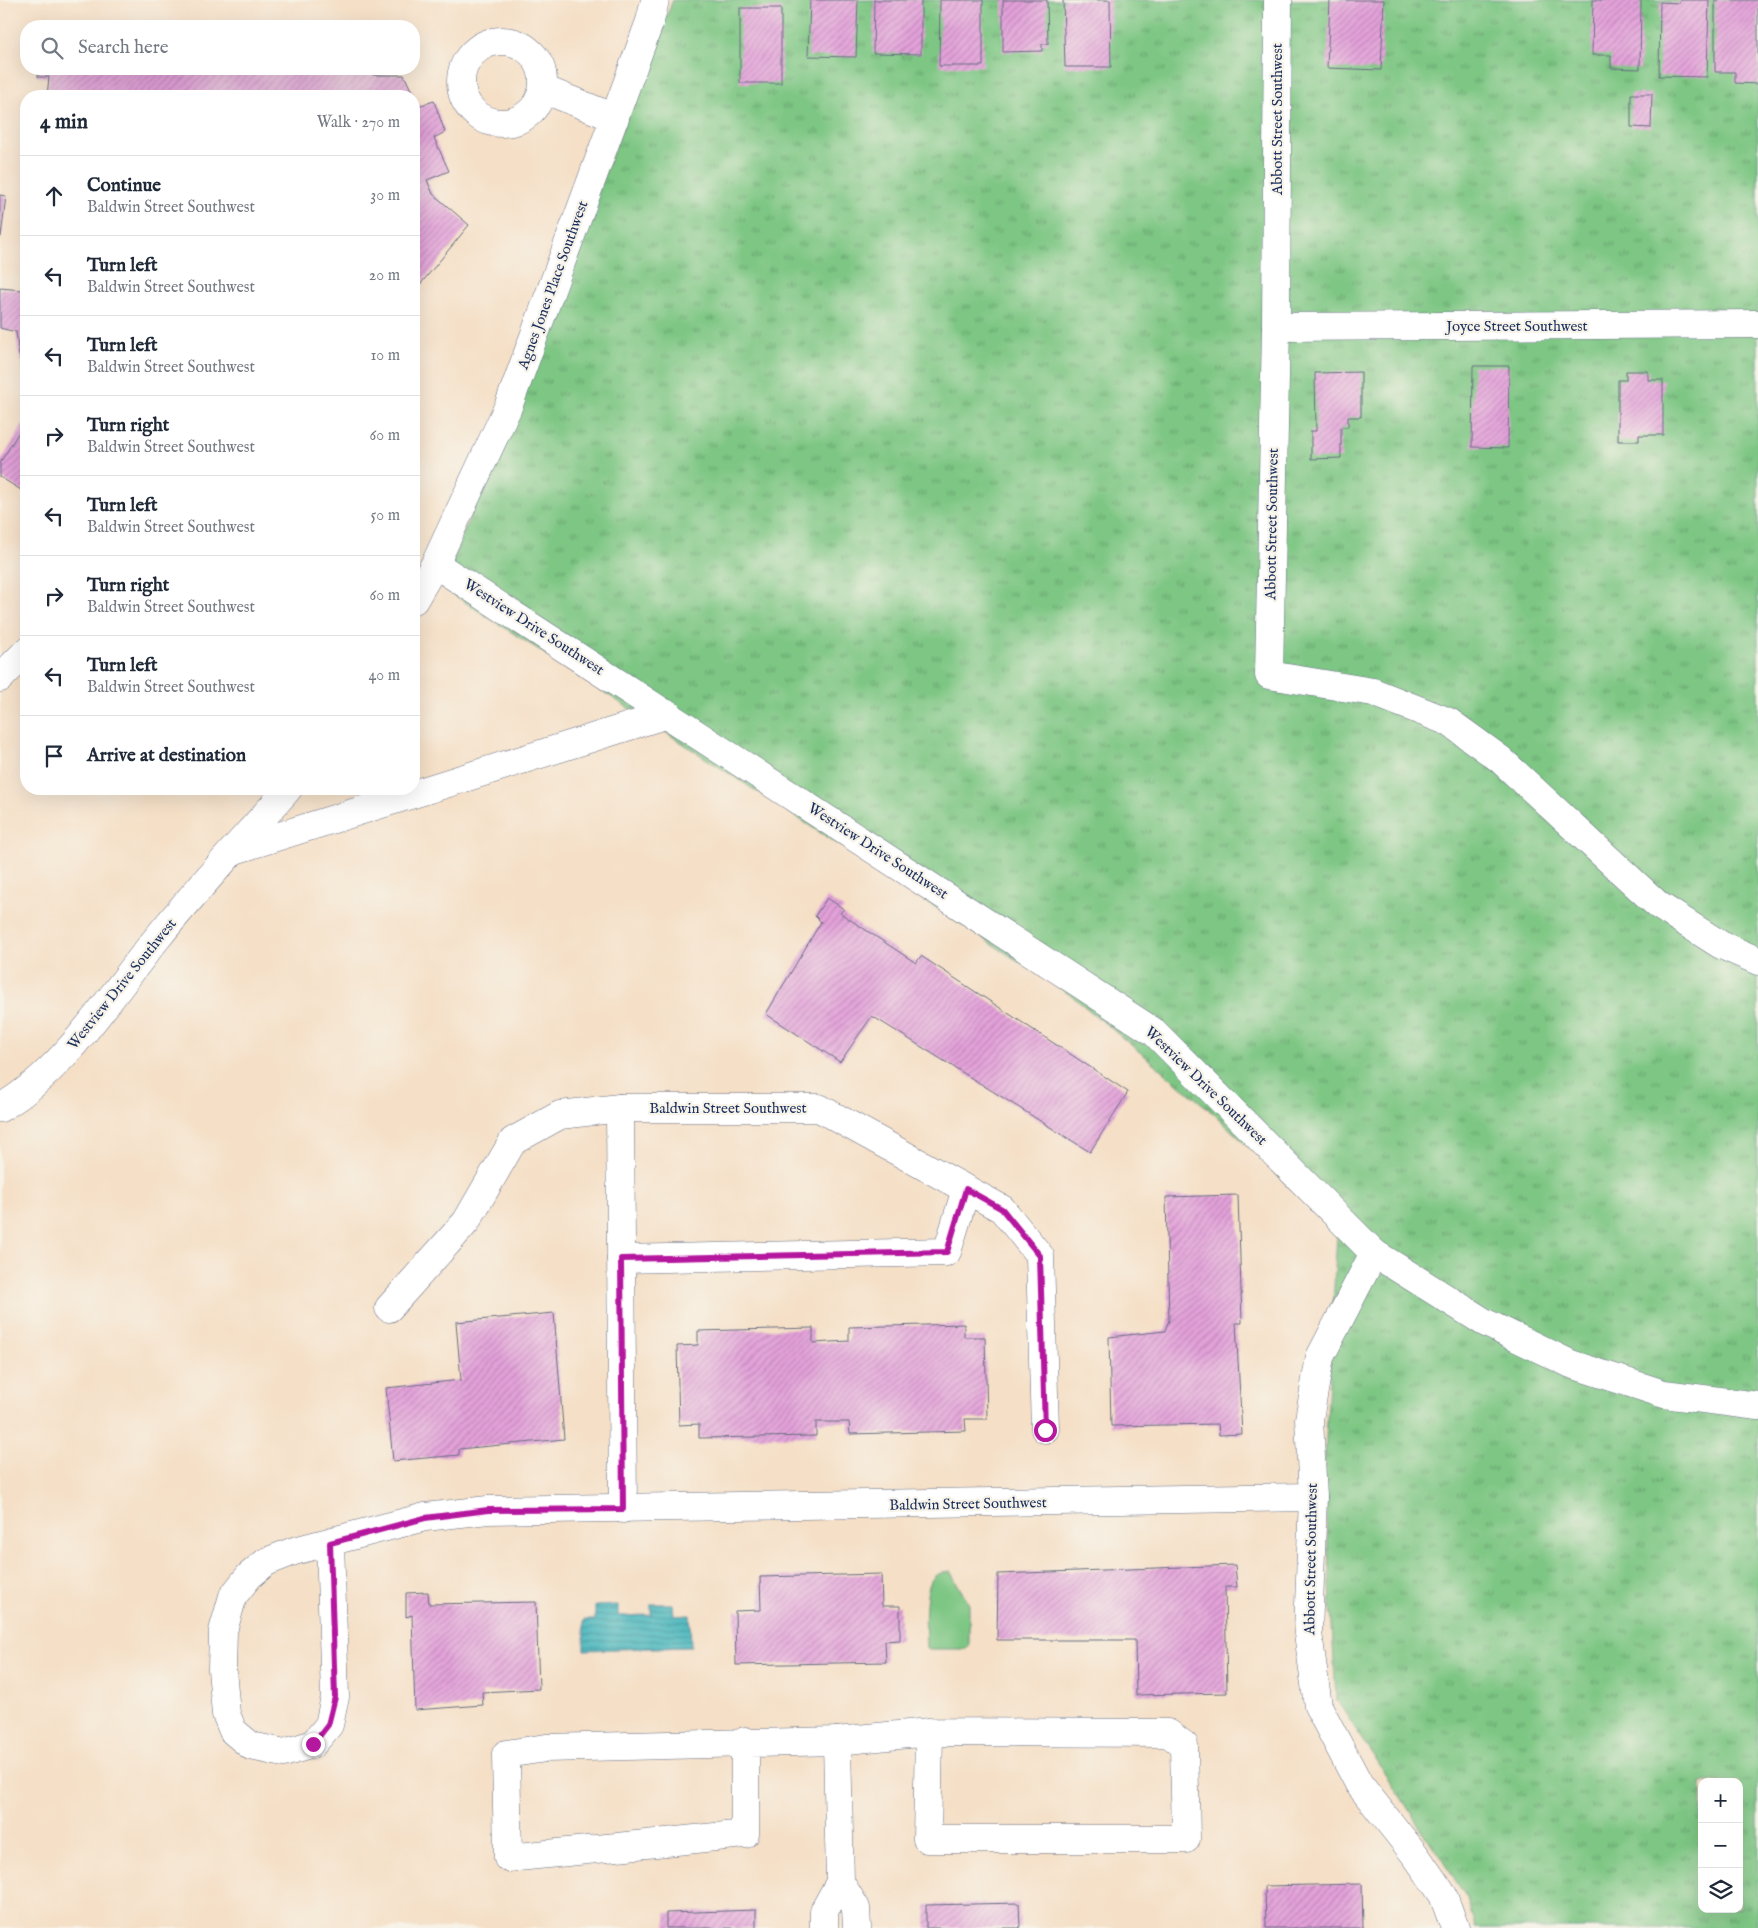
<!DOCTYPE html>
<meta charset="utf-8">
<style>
:root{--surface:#fff;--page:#f2f2f3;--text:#1f2937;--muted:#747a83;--line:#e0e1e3}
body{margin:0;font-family:"IM FELL English",serif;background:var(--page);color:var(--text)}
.controls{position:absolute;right:15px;bottom:15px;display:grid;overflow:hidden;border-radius:10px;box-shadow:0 5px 20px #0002}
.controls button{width:45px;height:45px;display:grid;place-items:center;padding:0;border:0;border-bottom:1px solid var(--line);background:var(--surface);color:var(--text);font:25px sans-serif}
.stop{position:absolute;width:15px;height:15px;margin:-11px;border:4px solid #b5179e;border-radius:50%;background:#fff}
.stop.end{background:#b5179e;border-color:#fff;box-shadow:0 1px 5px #0008}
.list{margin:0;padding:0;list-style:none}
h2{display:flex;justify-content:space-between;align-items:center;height:65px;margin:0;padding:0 20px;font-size:21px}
h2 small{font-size:16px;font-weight:400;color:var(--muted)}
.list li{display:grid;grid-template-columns:32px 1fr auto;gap:15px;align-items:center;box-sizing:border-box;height:80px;padding:0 20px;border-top:1px solid var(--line)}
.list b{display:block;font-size:19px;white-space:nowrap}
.list p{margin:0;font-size:16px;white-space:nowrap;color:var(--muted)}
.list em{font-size:16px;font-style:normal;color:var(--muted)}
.icon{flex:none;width:28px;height:28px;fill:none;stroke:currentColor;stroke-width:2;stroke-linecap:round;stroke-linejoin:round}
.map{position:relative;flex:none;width:1758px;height:1928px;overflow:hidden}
.search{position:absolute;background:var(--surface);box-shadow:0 5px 20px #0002;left:20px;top:20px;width:400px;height:55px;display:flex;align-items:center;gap:12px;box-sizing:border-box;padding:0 18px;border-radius:20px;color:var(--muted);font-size:19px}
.panel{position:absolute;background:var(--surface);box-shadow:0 5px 20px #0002;left:20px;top:90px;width:400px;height:705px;border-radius:20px}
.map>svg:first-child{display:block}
</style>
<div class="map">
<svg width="1758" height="1928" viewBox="0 0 1758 1928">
<defs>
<pattern id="grass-tufts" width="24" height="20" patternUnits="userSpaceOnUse" patternTransform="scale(1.25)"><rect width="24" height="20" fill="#7dc683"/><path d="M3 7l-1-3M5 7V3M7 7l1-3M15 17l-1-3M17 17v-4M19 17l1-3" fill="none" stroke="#66a16e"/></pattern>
<pattern id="water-rules" width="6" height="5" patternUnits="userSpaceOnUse" patternTransform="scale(1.25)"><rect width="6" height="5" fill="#46b6bc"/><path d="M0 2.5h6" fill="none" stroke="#3a949c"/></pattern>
<pattern id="building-hatch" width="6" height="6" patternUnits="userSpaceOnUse" patternTransform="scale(1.25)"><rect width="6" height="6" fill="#e4a2da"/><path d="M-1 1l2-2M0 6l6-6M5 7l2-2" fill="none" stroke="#b884b4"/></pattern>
</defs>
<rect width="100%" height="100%" fill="#f7f3e8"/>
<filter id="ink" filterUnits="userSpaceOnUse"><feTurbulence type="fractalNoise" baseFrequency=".02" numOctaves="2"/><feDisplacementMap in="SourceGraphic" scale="10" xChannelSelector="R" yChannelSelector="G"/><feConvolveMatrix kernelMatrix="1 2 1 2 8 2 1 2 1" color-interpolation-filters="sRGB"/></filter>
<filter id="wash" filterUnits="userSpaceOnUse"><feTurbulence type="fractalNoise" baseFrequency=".0096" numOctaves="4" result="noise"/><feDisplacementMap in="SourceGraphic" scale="20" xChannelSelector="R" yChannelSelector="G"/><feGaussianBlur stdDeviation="1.12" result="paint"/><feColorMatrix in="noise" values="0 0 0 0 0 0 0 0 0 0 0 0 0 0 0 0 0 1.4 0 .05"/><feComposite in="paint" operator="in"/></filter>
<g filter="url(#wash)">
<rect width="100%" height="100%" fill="#f5dfc6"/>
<path fill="url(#grass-tufts)" stroke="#4c7a70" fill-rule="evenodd" d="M673 0H1758V1928H1475L1467 1898 1336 1699 1324 1474 1337 1232 1211 1111 1072 996 442 587ZM1702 1782H1739V1909H1702Z"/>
<path fill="#7dc683" stroke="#4c7a70" d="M950 1571 969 1604V1646L964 1649H926C926 1633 922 1586 935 1576 939 1573 945 1572 950 1571Z"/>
<path fill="url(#water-rules)" stroke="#30728d" d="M651 1604H673L674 1616 690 1615 691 1647 584 1650V1620H595V1606L618 1605V1616L651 1615Z"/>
<g id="blocks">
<g fill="url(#building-hatch)">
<path d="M810 0H858L856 57 808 56Z"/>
<path d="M874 0H921V54L873 53Z"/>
<path d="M940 0H983V66H939Z"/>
<path d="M1003 0H1047L1048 44H1042V51L1003 52Z"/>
<path d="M1063 0H1110L1111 67H1065Z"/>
<path d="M1330 0H1384L1381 70 1327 68Z"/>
<path d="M1593 0H1641L1640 69 1611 68V55H1592Z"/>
<path d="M1679 0H1709L1707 77 1659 76 1660 2 1679 3Z"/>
<path d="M1715 0H1758V84L1735 83V72H1715Z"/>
<rect x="740" y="8" width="41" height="75"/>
<path d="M38 69H374L373 75H404L414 96H47L49 77H38Z"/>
<path d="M1631 94H1652L1651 128 1631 127Z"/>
<path d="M414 97 418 106 434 101 445 132 434 138 449 171 427 180 433 194 469 225 414 292Z"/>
<path d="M0 195 6 196 1 237H0Z"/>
<path d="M25 267H26V371L19 355 16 332 0 328V288L22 290Z"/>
<path d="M1473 366H1509L1508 448 1472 447Z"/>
<path d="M1626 371H1648V380H1663V435H1639V441H1618V380H1626Z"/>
<path d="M1361 372V417H1348V427H1341V458L1311 459V431H1316L1315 373Z"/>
<path d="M26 420V493L0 477V463Z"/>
<path d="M827 898 844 909 840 913 916 963 921 956 1128 1092 1090 1152 872 1016 840 1062 766 1014 821 922 815 916Z"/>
<path d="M1238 1195 1242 1323H1236L1242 1434 1219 1435 1218 1424 1111 1426 1109 1337 1165 1331 1169 1320 1166 1197Z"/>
<path d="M554 1313 564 1439 459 1449V1455L393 1461 386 1388 461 1380 456 1322Z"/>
<path d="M964 1324V1337H985L987 1419H965L966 1431 850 1434 849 1422H816V1436L699 1438V1424L679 1425 677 1346 698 1345V1331L813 1328V1343L849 1341V1327Z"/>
<path d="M1235 1565 1237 1587H1225L1227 1693 1136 1695 1135 1640H997L998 1574Z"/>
<path d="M881 1574 882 1606H900V1640L885 1641 886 1662 736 1665 735 1611 761 1610 760 1577Z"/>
<path d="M428 1592 429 1604 536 1602 539 1689 482 1692 483 1705 415 1710 412 1615 406 1617V1593Z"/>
<path d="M1362 1884 1363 1928H1266L1265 1886Z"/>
<path d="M1019 1903 1020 1928H926V1905Z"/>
<path d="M756 1910V1928H666V1913Z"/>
</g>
</g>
</g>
<g filter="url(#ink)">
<use href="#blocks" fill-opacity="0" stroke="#676d82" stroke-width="1"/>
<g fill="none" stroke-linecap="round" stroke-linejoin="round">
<g stroke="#676d82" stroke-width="29">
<g id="minor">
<path d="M1278 0 1276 327 1269 675 1373 692 1449 722 1500 759 1658 905 1721 945 1758 961"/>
<circle cx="502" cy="82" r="41"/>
<path d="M543 89 615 118"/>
<path d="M1276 327 1758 324"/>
<path d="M435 564 1154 1032 1374 1253 1484 1322 1571 1364 1664 1394 1758 1406"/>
<path d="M414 600 435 564 508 407 650 21 655 0"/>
<path d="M0 678 26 652"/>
<path d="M235 850 668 714"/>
<path d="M0 1108C64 1072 112 993 158 937 199 886 245 838 288 789"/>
<path d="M1374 1253 1320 1357 1309 1419 1313 1497 1308 1633 1318 1706 1359 1784 1416 1856 1443 1895 1455 1928"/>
<path d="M621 1259 947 1252 966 1189"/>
<path d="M389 1308 466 1222 513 1141 560 1115 620 1108"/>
<path d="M623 1509 620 1108H819L1002 1209 1040 1256 1045 1429"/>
<path d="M330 1543 335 1697 329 1725 313 1744 284 1753 251 1746 233 1731 226 1714 222 1669 223 1631 233 1596 249 1576 266 1562 294 1551 425 1517 488 1510 1313 1497"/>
<path d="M745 1741V1834L508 1858 506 1754 546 1748 837 1741 929 1732 1168 1733 1184 1745 1186 1839H927L929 1732"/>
<path d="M837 1741 840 1882 856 1908 857 1928"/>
<path d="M824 1928V1911L840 1882"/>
</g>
</g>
<use href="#minor" stroke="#fff" stroke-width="28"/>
</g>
</g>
<g fill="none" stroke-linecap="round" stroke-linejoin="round" filter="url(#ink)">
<path stroke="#b5179e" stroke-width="6" d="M313 1744 328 1725 335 1697 330 1543 425 1518 488 1510 623 1509 621 1259 947 1252 966 1189 1002 1209 1040 1256 1045 1430"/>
</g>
<g text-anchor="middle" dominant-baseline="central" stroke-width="4.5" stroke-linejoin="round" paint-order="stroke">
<g font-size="15" fill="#1b2f5e" stroke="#f7f3e8">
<text transform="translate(1277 119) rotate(-90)">Abbott Street Southwest</text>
<text transform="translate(553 285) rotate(-70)">Agnes Jones Place Southwest</text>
<text x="1517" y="326">Joyce Street Southwest</text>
<text transform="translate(1272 524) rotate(-89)">Abbott Street Southwest</text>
<text transform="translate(534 627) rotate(33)">Westview Drive Southwest</text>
<text transform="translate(878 851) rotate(33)">Westview Drive Southwest</text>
<text transform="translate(122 984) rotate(-51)">Westview Drive Southwest</text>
<text transform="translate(1206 1086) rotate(44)">Westview Drive Southwest</text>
<text x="728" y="1108">Baldwin Street Southwest</text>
<text transform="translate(968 1504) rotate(-1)">Baldwin Street Southwest</text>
<text transform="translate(1311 1559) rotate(-89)">Abbott Street Southwest</text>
</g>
</g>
</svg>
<div class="controls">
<button>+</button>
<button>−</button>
<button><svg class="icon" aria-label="layers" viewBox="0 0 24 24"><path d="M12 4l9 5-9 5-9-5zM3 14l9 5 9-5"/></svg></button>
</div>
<div class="stop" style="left:1045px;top:1430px"></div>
<div class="stop end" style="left:313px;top:1744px"></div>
<div class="search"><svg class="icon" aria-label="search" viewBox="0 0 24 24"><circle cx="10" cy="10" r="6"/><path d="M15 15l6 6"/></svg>Search here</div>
<section class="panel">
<h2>4 min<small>Walk · 270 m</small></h2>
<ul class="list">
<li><svg class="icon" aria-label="ahead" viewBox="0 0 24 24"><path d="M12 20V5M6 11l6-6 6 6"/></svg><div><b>Continue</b><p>Baldwin Street Southwest</p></div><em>30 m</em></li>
<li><svg class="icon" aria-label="left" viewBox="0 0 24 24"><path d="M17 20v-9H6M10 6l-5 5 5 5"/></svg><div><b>Turn left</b><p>Baldwin Street Southwest</p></div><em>20 m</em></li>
<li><svg class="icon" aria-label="left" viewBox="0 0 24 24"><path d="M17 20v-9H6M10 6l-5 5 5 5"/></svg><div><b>Turn left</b><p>Baldwin Street Southwest</p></div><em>10 m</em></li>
<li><svg class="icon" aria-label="right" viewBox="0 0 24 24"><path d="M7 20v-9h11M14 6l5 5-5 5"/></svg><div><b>Turn right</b><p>Baldwin Street Southwest</p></div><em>60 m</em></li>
<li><svg class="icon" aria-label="left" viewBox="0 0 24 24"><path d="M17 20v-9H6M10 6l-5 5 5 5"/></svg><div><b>Turn left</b><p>Baldwin Street Southwest</p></div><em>50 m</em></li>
<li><svg class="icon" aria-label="right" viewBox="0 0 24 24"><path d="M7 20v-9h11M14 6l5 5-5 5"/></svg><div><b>Turn right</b><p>Baldwin Street Southwest</p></div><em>60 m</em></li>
<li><svg class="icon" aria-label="left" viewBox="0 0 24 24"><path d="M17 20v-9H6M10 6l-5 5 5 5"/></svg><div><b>Turn left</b><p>Baldwin Street Southwest</p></div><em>40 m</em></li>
<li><svg class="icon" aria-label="arrive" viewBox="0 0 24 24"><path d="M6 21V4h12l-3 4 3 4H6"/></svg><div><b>Arrive at destination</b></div></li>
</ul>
</section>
</div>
